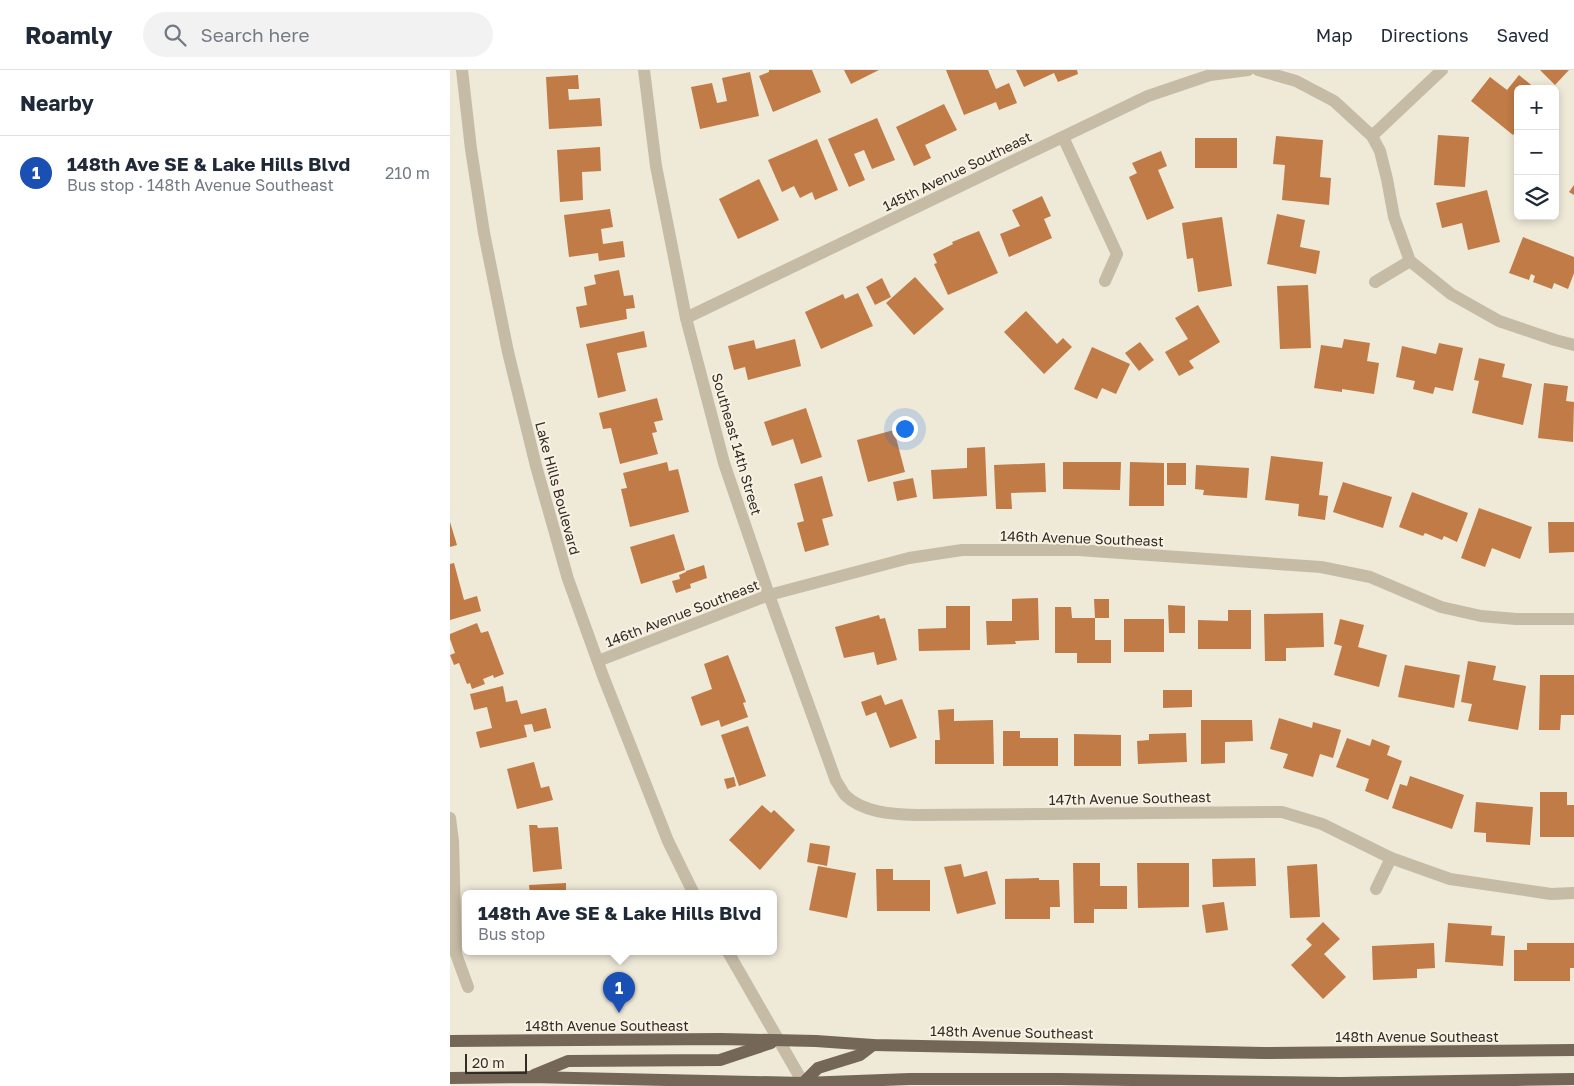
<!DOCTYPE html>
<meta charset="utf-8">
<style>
:root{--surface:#fff;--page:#f2f2f3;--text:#1f2937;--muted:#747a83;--line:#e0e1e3;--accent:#1e4452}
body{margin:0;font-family:"Golos Text",sans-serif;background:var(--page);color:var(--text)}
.controls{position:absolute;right:15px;top:15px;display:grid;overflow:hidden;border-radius:8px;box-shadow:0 2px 8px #0003}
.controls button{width:45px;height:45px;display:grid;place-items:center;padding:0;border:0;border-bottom:1px solid var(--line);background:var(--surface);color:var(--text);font:25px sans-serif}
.scale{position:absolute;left:15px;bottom:12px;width:62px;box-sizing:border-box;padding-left:5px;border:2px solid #332c26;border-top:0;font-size:14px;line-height:18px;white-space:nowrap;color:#332c26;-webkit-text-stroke:4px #f8f2e4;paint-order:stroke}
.you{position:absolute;left:454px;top:358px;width:18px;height:18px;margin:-12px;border:4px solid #fff;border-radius:50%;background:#1a73e8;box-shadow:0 0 0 8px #1a73e833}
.badge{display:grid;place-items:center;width:32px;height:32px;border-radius:50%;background:var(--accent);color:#fff;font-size:16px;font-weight:700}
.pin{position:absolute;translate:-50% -41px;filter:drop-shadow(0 1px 2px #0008)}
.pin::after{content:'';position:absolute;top:26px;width:18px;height:15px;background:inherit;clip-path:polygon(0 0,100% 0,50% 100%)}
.popup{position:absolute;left:12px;top:820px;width:315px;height:65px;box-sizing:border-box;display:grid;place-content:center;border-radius:8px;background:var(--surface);filter:drop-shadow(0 1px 4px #0005);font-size:16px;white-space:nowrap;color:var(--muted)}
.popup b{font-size:19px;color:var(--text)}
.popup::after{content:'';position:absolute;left:50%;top:100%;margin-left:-10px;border:10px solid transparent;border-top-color:var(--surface)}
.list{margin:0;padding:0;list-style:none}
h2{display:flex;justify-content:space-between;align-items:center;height:65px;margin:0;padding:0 20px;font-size:21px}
h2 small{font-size:16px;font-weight:400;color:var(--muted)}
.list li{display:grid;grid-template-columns:32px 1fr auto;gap:15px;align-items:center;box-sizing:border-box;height:75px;padding:0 20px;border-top:1px solid var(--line)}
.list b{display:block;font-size:19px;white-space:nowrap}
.list p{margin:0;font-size:16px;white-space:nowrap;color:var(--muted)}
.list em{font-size:16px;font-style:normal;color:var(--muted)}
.icon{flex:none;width:28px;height:28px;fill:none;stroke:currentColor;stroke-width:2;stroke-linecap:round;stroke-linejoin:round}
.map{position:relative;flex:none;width:1124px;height:1016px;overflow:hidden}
header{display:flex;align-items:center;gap:30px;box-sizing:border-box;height:70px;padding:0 25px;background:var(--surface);border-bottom:1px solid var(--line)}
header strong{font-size:24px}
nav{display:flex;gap:28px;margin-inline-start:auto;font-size:18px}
.search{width:350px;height:45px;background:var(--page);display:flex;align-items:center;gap:12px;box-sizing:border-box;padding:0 18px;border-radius:28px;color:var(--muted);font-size:19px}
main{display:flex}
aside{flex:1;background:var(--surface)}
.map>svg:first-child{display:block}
</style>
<header>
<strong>Roamly</strong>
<div class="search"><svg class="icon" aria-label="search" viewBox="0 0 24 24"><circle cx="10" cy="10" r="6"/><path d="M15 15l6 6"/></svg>Search here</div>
<nav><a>Map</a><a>Directions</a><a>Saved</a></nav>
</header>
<main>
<aside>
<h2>Nearby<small></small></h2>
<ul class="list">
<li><span class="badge" style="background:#1a4fb4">1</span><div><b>148th Ave SE &amp; Lake Hills Blvd</b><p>Bus stop · 148th Avenue Southeast</p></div><em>210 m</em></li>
</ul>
</aside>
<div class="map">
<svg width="1124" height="1016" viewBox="0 0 1124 1016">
<rect width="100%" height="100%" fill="#efe9d8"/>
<g fill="#c07b46">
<path d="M319 0H362L371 22 323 42 309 6 319 2Z"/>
<path d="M394 0H429L401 14Z"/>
<path d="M496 0H538L546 19 559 13 567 33 549 40 546 32 514 45Z"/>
<path d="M566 0H627L628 4 608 12 604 3 574 17Z"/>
<path d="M1090 0H1119L1105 15Z"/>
<path d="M300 2 309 46 250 59 241 17 262 13 267 33 277 31 272 8Z"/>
<path d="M128 5 129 19H118L119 30 150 28 152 56 99 59 96 7Z"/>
<path d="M1069 5 1086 19H1068V59L1063 65 1021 31 1040 7 1057 20Z"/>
<path d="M494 34 507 60 475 75 481 88 464 96 446 57Z"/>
<path d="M427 48 445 90 422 99 414 80 404 84 415 110 399 117 378 69Z"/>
<path d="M988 65 1019 67 1015 117 984 115Z"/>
<path d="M826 66 873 70 870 107 881 108 879 135 832 130 835 95 823 94Z"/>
<rect x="745" y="68" width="42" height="30"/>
<path d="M367 69 388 120 365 130 362 122 350 128 344 116 332 122 318 90Z"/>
<path d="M150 77 151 101 132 102 133 130 110 132 107 80Z"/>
<path d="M711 81 717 96 708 100 724 138 697 150 679 107 687 103 682 93Z"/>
<path d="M309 109 329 150 288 169 269 129Z"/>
<path d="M1124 115V125L1119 122Z"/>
<path d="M1037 120 1050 172 1018 180 1012 153 992 158 986 133Z"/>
<path d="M592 126 601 146 594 149 602 168 559 187 550 164 570 156 562 140Z"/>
<path d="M160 139 163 157 151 159 153 174 173 171 175 187 149 191 148 183 119 187 114 145Z"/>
<path d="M827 144 855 150 850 177 870 181 866 204 817 194Z"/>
<path d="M772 147 782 216 748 222 743 188 737 189 732 153Z"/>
<path d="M529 161 548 203 498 225 484 194 487 193 483 184 503 174 502 172Z"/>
<path d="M1073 167 1124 187V203L1118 219 1104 213 1102 219 1083 212 1085 206 1081 204 1079 210 1059 203Z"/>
<path d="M169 200 174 226 183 225 185 238 176 239 177 249 130 258 126 237 137 235 134 217 146 214 144 205Z"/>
<path d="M465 207 494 239 464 265 436 233Z"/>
<path d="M432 208 441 227 425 235 416 217Z"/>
<path d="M858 215 861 278 830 279 827 216Z"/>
<path d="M408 223 423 256 371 279 355 242 393 224 395 229Z"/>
<path d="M748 235 770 272 739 291 744 298 729 306 715 282 738 269 725 248Z"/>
<path d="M576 241 607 274 613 268 622 277 594 304 554 262Z"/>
<path d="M194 261 197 277 167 283 176 321 148 328 136 274Z"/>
<path d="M345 269 351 296 298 310 295 297 284 300 278 276 304 270 306 279Z"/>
<path d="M894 269 920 273 917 291 929 293 924 324 892 319V322L864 318 871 275 892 278Z"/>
<path d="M690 272 704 290 689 301 675 283Z"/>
<path d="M989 273 1013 278 1003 321 985 317 983 324 963 319 965 311 946 307 952 276 986 284Z"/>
<path d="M642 277 680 294 666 324 652 318 647 329 624 319Z"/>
<path d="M1029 288 1055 294 1052 307 1082 314 1073 355 1022 343 1029 311 1024 310Z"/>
<path d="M1094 313 1118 316 1116 331 1124 332 1123 372 1088 368Z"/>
<path d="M207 328 213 350 204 352 207 362 202 363 208 384 170 394 161 358 153 359 149 343Z"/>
<path d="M356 338 372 387 351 394 343 369 322 376 314 352Z"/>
<path d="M444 360 455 402 418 412 407 370Z"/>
<path d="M535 377 537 426 483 429 481 400 517 398V378Z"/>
<path d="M821 386 873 392 869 425 878 426 875 450 848 446 849 434 815 430Z"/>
<path d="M217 392 219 401 228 399 239 442 180 457 171 419 177 418 173 403Z"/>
<path d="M613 392H671L670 420 613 419Z"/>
<path d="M680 392 714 393V436H679Z"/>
<path d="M595 393 596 422 561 423 562 439H546L544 395Z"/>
<rect x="717" y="393" width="19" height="22"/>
<path d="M746 395 799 398 797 428 753 425 754 420 745 419Z"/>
<path d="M372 406 383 446 372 449 379 475 355 482 347 453 354 451 344 414Z"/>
<path d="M463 408 467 427 447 431 443 412Z"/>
<path d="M893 412 942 427 933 458 883 442Z"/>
<path d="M962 422 1018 443 1007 472 994 466 992 470 975 463 973 466 949 457Z"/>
<path d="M1029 438 1082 457 1070 489 1042 478 1035 497 1011 488Z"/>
<path d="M0 452 7 475 0 477Z"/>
<path d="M1098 452H1124V482L1099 483Z"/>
<path d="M224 464 235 500 191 514 180 477Z"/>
<path d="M4 493 14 530 27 526 31 541 0 550V494Z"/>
<path d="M254 495 257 508 240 514 241 518 226 523 222 511 230 509 229 505 236 502V501Z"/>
<path d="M588 528 589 570 565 571 566 574 537 575 536 551H562V529Z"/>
<path d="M644 529H659V548H645Z"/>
<path d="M718 535 735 536V563H719Z"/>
<path d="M496 536H520V580L469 581 468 559 496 558Z"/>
<path d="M605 537H621L622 548H645V570H661V593H627V583H605Z"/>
<path d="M778 540H801V579H748V550L778 551Z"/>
<path d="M873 543 874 577 836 578V591H815L814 544Z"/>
<path d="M429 545 430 549 435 548 447 590 427 595 424 582 394 588 385 557Z"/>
<rect x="674" y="549" width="40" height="33"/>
<path d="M890 549 914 555 908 577 937 585 929 617 884 605 892 576 884 574Z"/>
<path d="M27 553 31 563 38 561 54 604 44 608 43 605 33 609 35 614 22 619 20 613 17 614 9 593 4 595 0 585 5 583 0 569V564Z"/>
<path d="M278 585 296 632 293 633 298 647 271 657 269 650 251 656 241 627 262 619 254 594Z"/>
<path d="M1018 591 1046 596 1043 610 1076 616 1068 660 1018 651 1022 634 1011 632Z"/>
<path d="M955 595 1010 605 1004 638 948 627Z"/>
<path d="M1090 605H1124V645H1111L1110 660H1089Z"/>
<path d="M53 616 56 632 67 630 71 644 96 638 101 658 84 662 82 654 74 655 77 667 30 678 26 662 42 658 37 637 24 640 20 624Z"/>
<path d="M713 620H742V637L713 638Z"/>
<path d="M431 625 435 635 452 629 467 668 440 678 426 642 416 646 411 632Z"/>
<path d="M504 639V651L543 650 544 694H485V670H490L488 640Z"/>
<path d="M829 648 862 658 863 652 891 660 883 688 870 684 863 707 833 698 838 684 820 679Z"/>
<path d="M751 650H802L803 671 775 672V693L751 694Z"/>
<path d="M298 656 316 706 289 716 271 665Z"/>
<path d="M553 661H570V668H608V696H553Z"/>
<path d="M736 663 737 692 688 694 687 671 699 670V664Z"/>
<path d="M624 664 671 665V696H624Z"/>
<path d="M897 668 920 676 922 669 940 676 937 685 952 691 938 730 915 721 919 709 886 697Z"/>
<path d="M84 692 91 718 99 716 103 730 67 739 57 699Z"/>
<path d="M960 706 1014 725 1002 759 942 738 950 714 957 716Z"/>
<path d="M284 707 286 716 277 719 274 709Z"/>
<path d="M1090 722H1117V735H1124V767H1090Z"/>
<path d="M1026 732 1083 737 1080 775 1036 772V763L1024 762Z"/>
<path d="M312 735 321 743 324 740 345 760 310 800 279 770Z"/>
<path d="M79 755H87L88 758 108 757 112 799 83 802Z"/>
<path d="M360 773 380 776 377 796 357 792Z"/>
<path d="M805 788 806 816 763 817 762 789Z"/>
<path d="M623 793H650V816H677V839H644V853H624Z"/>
<path d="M687 793H739V837L688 838Z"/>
<path d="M511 794 514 807 537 801 546 834 507 844 494 797Z"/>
<path d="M867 794 870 847 840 848 837 796Z"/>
<path d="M368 796 406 803 397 848 359 840Z"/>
<path d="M426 799H443V810H480V841H427Z"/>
<path d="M589 808V810H609L610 837H600V849H555V809Z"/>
<path d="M116 813V824H80L79 815Z"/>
<path d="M774 832 778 860 756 863 752 835Z"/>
<path d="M873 852 890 869 874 884 896 907 873 929 841 895 862 875 856 869Z"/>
<path d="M998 853 1042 856 1041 865 1055 866 1053 896 995 892Z"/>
<path d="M984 873 985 898 967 899V908L923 910 922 876Z"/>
<path d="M1077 873H1124V898H1120V911H1064V880H1077Z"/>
</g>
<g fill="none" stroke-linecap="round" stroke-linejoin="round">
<g stroke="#c6bba5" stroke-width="12">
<path d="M194 0 206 96 236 248 274 393 319 525 386 711C389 715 392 721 395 725 413 743 443 744 467 745L832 742 872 754 941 788 1000 809 1101 824 1124 823"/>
<path d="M808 0 846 11 884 31 922 66 930 81 937 109 944 147 960 191 1001 224 1049 251 1105 270 1124 275"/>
<path d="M922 66 992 0"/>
<path d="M613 67 667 184 655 211"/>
<path d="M925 212 960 191"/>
<path d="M236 248 698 26 760 5 798 0"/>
<path d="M148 591 319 525 459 488 512 480H628L871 497 920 507 991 537 1031 546 1066 549H1124"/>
<path d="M0 748 3 771 6 884 18 917"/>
<path d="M926 819 941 788"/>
</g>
<g stroke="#c6bba5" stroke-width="12">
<path d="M12 0 21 79 34 163 58 282 86 396 118 509 153 606 218 771 244 824"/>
<path d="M278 882 355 1016"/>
</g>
<g stroke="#746757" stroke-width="12">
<path d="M0 971 271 969 366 971 423 975 814 983 1124 980"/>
<path d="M84 1005 118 991 270 990 321 973"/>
<path d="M0 1008 80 1007 353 1013 460 1009H610L891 1013 1124 1009"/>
<path d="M353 1013 368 998 410 985 423 975"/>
</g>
</g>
<g text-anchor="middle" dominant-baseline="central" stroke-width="4" stroke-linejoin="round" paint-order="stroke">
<g font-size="14" fill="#332c26" stroke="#f8f2e4">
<text transform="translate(507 101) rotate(-26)">145th Avenue Southeast</text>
<text transform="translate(287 374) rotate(74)">Southeast 14th Street</text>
<text transform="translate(108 418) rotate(75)">Lake Hills Boulevard</text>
<text transform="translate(632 468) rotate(2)">146th Avenue Southeast</text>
<text transform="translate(232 543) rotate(-21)">146th Avenue Southeast</text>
<text transform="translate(680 728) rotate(-1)">147th Avenue Southeast</text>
<text x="157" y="955">148th Avenue Southeast</text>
<text transform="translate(562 962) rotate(1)">148th Avenue Southeast</text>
<text x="967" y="966">148th Avenue Southeast</text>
</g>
</g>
</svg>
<div class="controls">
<button>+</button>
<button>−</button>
<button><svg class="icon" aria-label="layers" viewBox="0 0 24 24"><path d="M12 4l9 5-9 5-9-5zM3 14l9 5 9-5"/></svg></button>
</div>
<div class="scale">20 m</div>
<div class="you"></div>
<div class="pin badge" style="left:169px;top:943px;background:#1a4fb4">1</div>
<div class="popup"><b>148th Ave SE &amp; Lake Hills Blvd</b>Bus stop</div>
</div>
</main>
